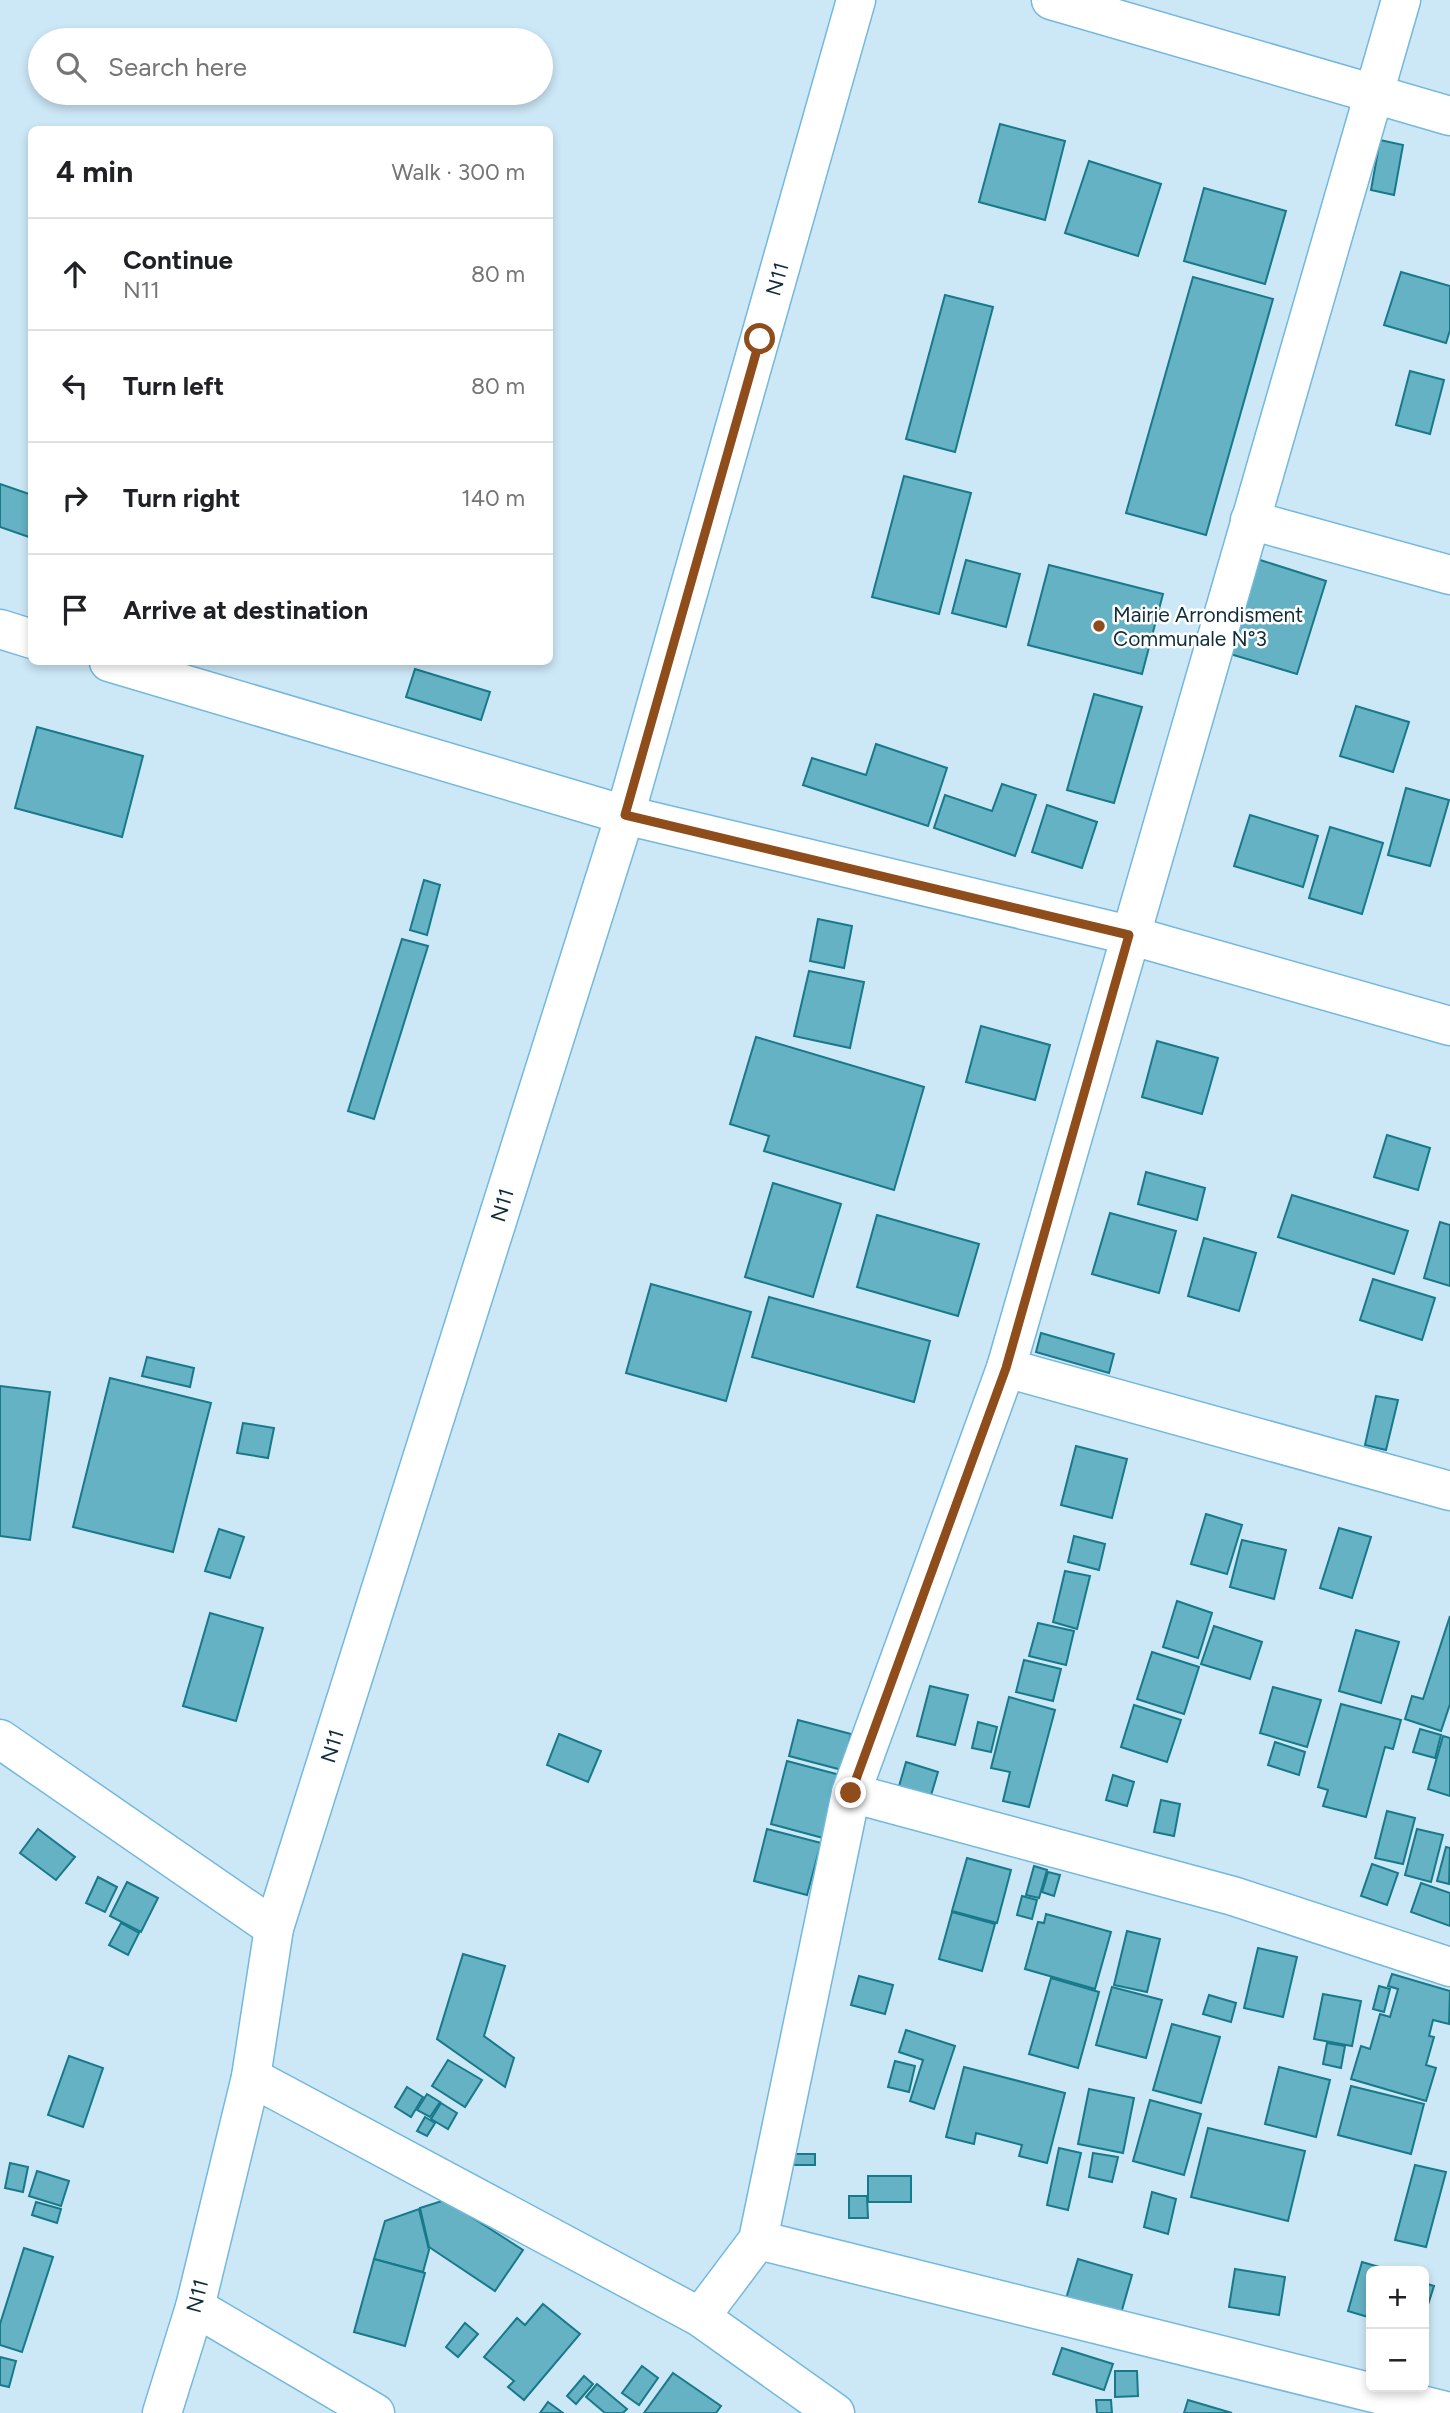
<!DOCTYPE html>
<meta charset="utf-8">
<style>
:root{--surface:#fff;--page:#f6f6f6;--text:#202124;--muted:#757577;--line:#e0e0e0}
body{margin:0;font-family:Figtree,sans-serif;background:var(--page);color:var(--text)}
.controls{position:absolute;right:21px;bottom:21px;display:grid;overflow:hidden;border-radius:10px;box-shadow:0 4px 10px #0003}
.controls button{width:63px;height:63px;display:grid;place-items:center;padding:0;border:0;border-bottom:2px solid var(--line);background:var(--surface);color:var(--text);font:35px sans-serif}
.stop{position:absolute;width:21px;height:21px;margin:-16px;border:5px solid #8f4d1c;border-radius:50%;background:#fff}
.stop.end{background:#8f4d1c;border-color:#fff;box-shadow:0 2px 7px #0008}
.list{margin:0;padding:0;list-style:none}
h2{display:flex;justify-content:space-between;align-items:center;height:91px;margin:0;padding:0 28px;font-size:30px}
h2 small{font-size:23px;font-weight:400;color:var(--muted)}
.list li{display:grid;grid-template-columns:46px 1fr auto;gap:21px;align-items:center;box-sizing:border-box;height:112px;padding:0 28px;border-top:2px solid var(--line)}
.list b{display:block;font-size:26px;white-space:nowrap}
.list p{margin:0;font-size:23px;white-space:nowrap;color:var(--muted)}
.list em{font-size:23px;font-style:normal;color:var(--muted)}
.icon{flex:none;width:38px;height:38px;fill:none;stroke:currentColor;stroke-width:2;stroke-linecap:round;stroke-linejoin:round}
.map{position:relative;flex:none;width:1450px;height:2413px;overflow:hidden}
.search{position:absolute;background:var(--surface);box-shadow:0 4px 10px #0003;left:28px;top:28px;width:525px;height:77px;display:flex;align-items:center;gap:18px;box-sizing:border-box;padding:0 24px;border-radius:38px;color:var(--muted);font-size:26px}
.panel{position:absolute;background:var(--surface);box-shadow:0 4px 10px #0003;left:28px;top:126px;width:525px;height:539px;border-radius:10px}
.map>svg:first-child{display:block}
</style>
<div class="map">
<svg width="1450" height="2413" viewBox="0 0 1450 2413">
<rect width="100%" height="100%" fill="#cce7f6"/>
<g fill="#64b2c3" stroke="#18798a" stroke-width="2">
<path d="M1000 124 1065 141 1045 220 979 202Z"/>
<path d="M1380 140 1403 145 1394 195 1371 190Z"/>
<path d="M1089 161 1161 184 1138 256 1065 233Z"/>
<path d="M1204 188 1286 211 1265 284 1184 261Z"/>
<path d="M1401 272 1450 286V330L1446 343 1384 325Z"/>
<path d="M1193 277 1273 299 1206 535 1126 513Z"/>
<path d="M945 295 993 307 955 452 906 439Z"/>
<path d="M1410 371 1444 380 1430 434 1396 425Z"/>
<path d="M904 476 971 493 939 614 872 597Z"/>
<path d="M0 484 32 495V538L0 527Z"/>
<path d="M1257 559 1326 581 1297 674 1227 653Z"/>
<path d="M966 560 1020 574 1006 627 952 613Z"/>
<path d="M1049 565 1163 594 1142 674 1028 645Z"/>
<path d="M415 669 490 692 481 720 406 697Z"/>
<path d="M1094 694 1142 707 1114 803 1067 790Z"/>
<path d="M1356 706 1409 722 1393 772 1340 756Z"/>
<path d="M37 727 143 756 122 837 15 808Z"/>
<path d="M876 744 947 768 928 826 803 785 812 758 866 775Z"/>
<path d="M1002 784 1036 795 1015 856 934 828 945 795 992 811Z"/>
<path d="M1406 788 1449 800 1430 866 1388 855Z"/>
<path d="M1047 805 1097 822 1082 868 1032 852Z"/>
<path d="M1250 815 1318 836 1303 887 1234 866Z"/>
<path d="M1330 827 1383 843 1362 914 1309 898Z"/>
<path d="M424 880 440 885 427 935 410 930Z"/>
<path d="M818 919 852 926 844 968 810 961Z"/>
<path d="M402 939 428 946 374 1119 348 1111Z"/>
<path d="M809 971 864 982 850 1048 794 1036Z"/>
<path d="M981 1026 1050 1045 1035 1100 966 1082Z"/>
<path d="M756 1037 924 1087 894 1190 764 1151 769 1136 730 1124Z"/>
<path d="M1157 1041 1218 1058 1202 1114 1142 1097Z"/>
<path d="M1387 1135 1430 1148 1418 1190 1374 1177Z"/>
<path d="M1146 1172 1205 1188 1197 1220 1138 1204Z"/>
<path d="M773 1183 841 1204 813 1297 745 1277Z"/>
<path d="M1292 1195 1408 1231 1394 1274 1278 1237Z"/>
<path d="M1110 1213 1176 1231 1159 1293 1092 1274Z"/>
<path d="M877 1215 979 1244 958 1316 857 1287Z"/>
<path d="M1440 1222 1450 1225V1286L1424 1278Z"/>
<path d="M1204 1238 1256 1253 1239 1311 1188 1296Z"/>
<path d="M1373 1279 1435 1298 1422 1340 1360 1320Z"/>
<path d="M651 1284 751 1312 726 1401 626 1373Z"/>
<path d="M769 1297 930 1341 914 1402 752 1357Z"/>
<path d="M1041 1333 1114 1354 1109 1373 1036 1352Z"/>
<path d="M147 1357 194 1368 190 1387 142 1376Z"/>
<path d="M110 1378 211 1403 173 1552 73 1527Z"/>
<path d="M0 1386 50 1392 30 1540 0 1536Z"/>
<path d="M1376 1396 1398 1400 1386 1450 1365 1445Z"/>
<path d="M243 1423 274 1428 268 1458 237 1453Z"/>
<path d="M1076 1446 1127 1459 1112 1518 1061 1505Z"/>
<path d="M1206 1514 1242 1525 1227 1574 1191 1564Z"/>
<path d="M1339 1528 1371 1537 1352 1598 1320 1588Z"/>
<path d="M219 1529 244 1537 230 1578 205 1571Z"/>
<path d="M1074 1536 1105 1544 1099 1570 1068 1562Z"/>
<path d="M1242 1540 1286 1550 1274 1599 1230 1587Z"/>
<path d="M1065 1571 1090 1576 1077 1629 1053 1622Z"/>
<path d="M1177 1601 1212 1613 1198 1658 1163 1647Z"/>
<path d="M210 1613 263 1628 236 1721 183 1706Z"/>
<path d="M1450 1616V1704L1441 1731 1405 1719 1412 1696 1423 1699Z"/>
<path d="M1038 1623 1074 1631 1066 1665 1029 1656Z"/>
<path d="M1214 1626 1262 1642 1250 1679 1201 1664Z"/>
<path d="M1356 1630 1399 1642 1381 1703 1339 1691Z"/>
<path d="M1152 1652 1199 1667 1184 1714 1137 1699Z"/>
<path d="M1024 1660 1061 1669 1053 1701 1016 1692Z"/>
<path d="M930 1686 968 1695 955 1745 917 1736Z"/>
<path d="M1273 1687 1321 1700 1307 1747 1260 1733Z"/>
<path d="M1009 1697 1055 1710 1029 1807 1003 1801 1010 1772 991 1768Z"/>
<path d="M1341 1704 1401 1720 1393 1749 1385 1747 1366 1817 1323 1806 1328 1790 1318 1787Z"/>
<path d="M1134 1705 1181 1720 1167 1762 1121 1747Z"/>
<path d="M798 1720 851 1734 842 1770 789 1756Z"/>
<path d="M978 1722 997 1727 991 1752 972 1748Z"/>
<path d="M1420 1729 1441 1735 1435 1758 1413 1752Z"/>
<path d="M559 1734 601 1751 588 1782 547 1765Z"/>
<path d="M1443 1736 1450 1738V1796L1428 1789Z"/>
<path d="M1275 1742 1305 1752 1299 1775 1268 1765Z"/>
<path d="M787 1761 840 1775 823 1838 771 1824Z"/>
<path d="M906 1762 938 1772 929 1802 897 1793Z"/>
<path d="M1113 1775 1134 1782 1127 1806 1106 1800Z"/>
<path d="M1161 1800 1180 1804 1174 1836 1154 1832Z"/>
<path d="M1387 1811 1415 1818 1403 1864 1375 1858Z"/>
<path d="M38 1829 75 1857 56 1880 20 1853Z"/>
<path d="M767 1829 821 1843 807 1895 754 1881Z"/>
<path d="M1417 1829 1443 1835 1431 1882 1405 1875Z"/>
<path d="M1446 1847 1450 1848 1449 1884 1437 1881Z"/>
<path d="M967 1858 1011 1870 997 1923 952 1911Z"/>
<path d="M1372 1864 1398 1873 1387 1905 1361 1896Z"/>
<path d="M1034 1866 1047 1870 1039 1898 1026 1895Z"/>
<path d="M1048 1872 1060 1875 1054 1896 1042 1892Z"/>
<path d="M98 1877 117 1887 105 1912 86 1903Z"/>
<path d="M127 1882 158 1898 141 1932 110 1916Z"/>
<path d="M1421 1883 1450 1893V1926L1411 1912Z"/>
<path d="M1022 1896 1037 1900 1032 1919 1017 1915Z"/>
<path d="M952 1912 995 1924 982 1971 939 1959Z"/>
<path d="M1046 1914 1111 1932 1095 1989 1025 1969 1038 1922 1044 1923Z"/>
<path d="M121 1923 139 1933 128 1955 109 1945Z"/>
<path d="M1127 1931 1160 1939 1147 1992 1114 1985Z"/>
<path d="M1258 1948 1297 1957 1283 2017 1244 2008Z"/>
<path d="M463 1954 505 1966 484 2036 514 2058 505 2087 437 2039Z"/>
<path d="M1392 1974 1450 1991 1449 2024 1433 2020 1429 2036 1434 2037 1426 2065 1436 2068 1426 2101 1351 2079 1361 2046 1370 2049 1380 2014 1390 2017 1398 1989 1388 1986Z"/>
<path d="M859 1976 893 1985 885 2014 851 2005Z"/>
<path d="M1051 1978 1099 1992 1078 2068 1029 2054Z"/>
<path d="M1379 1986 1390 1989 1384 2012 1373 2009Z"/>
<path d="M1112 1987 1162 2000 1146 2058 1096 2045Z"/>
<path d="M1323 1994 1361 2001 1352 2046 1314 2039Z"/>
<path d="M1209 1995 1236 2003 1231 2022 1203 2014Z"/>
<path d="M1172 2024 1220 2037 1201 2103 1153 2090Z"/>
<path d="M906 2030 955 2046 934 2109 910 2101 923 2060 899 2052Z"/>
<path d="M1327 2043 1345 2046 1341 2068 1323 2064Z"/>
<path d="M69 2056 103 2068 83 2127 48 2115Z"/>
<path d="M448 2060 482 2080 465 2107 432 2086Z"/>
<path d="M895 2061 915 2066 909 2092 888 2087Z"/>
<path d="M964 2067 1065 2093 1047 2163 1019 2156 1022 2145 976 2133 974 2144 946 2137Z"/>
<path d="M1279 2067 1330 2080 1316 2137 1265 2124Z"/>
<path d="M1351 2086 1424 2104 1411 2154 1338 2135Z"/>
<path d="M407 2087 423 2097 411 2117 395 2107Z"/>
<path d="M1089 2089 1134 2098 1123 2153 1078 2144Z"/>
<path d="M427 2094 440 2102 430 2117 417 2110Z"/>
<path d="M1150 2100 1201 2114 1184 2175 1133 2161Z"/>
<path d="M441 2103 457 2113 448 2129 431 2119Z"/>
<path d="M425 2117 435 2123 427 2136 417 2131Z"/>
<path d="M1208 2128 1305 2151 1288 2221 1191 2197Z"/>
<path d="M1059 2148 1081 2153 1068 2210 1047 2205Z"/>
<path d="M1093 2153 1118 2157 1112 2182 1089 2177Z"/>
<rect x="794" y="2154" width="21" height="11"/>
<path d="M10 2163 28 2167 23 2192 5 2188Z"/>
<path d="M1415 2165 1446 2172 1426 2247 1395 2240Z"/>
<path d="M37 2171 69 2181 61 2206 29 2196Z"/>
<rect x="868" y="2176" width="43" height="26"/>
<path d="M1152 2192 1176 2199 1168 2234 1144 2227Z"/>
<path d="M849 2196H867L868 2218H849Z"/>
<path d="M445 2200 523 2250 495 2291 429 2247 420 2208Z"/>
<path d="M36 2202 61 2209 57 2223 32 2215Z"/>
<path d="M419 2209 429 2250 423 2272 374 2259 385 2221Z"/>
<path d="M24 2248 53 2257 22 2352 0 2345V2324Z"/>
<path d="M374 2259 425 2273 405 2346 354 2332Z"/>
<path d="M1078 2259 1132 2275 1120 2317 1065 2302Z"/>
<path d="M1362 2262 1393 2271H1371V2318L1348 2311Z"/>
<path d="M1235 2269 1285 2277 1279 2315 1229 2307Z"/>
<path d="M1424 2283 1434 2286 1426 2311H1424Z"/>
<path d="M543 2304 580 2334 524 2400 508 2387 514 2381 484 2357 517 2318 525 2325Z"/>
<path d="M465 2323 478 2334 458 2357 446 2347Z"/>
<path d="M1062 2348 1113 2364 1104 2390 1053 2374Z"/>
<path d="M0 2357 16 2361 9 2387 0 2385Z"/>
<path d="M642 2366 658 2378 639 2405 622 2393Z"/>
<path d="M1115 2371H1137L1138 2396 1115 2397Z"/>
<path d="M673 2373 721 2406 716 2413H644Z"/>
<path d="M584 2376 593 2384 576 2404 567 2396Z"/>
<path d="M597 2384 627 2409 623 2413H605L586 2397Z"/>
<path d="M1096 2400H1111L1112 2413H1097Z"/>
<path d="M1188 2400 1232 2413H1184Z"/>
<path d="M548 2402 563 2413H540Z"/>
</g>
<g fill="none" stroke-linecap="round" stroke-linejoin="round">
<g stroke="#74b8dc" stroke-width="41">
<g id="minor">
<path d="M1051 0 1450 116"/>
<path d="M1250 520 1450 575"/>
<path d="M0 629 32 639"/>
<path d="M109 662 625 815 1129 935 1450 1026"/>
<path d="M1006 1368 1450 1491"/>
<path d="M0 1739 274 1928"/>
<path d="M851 1793 1233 1896 1450 1967"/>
<path d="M251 2077 700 2317 835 2413"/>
<path d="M758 2240 1450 2412"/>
<path d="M195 2307 375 2413"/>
<path d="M700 2317 758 2240 851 1793 1006 1368 1401 0"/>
</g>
</g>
<g stroke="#74b8dc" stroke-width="41">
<path id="major" d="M162 2413 195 2307 251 2077 274 1928 625 815 856 0"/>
</g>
<use href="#minor" stroke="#fff" stroke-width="38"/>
<use href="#major" stroke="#fff" stroke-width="38"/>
</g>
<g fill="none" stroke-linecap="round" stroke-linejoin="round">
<path stroke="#8f4d1c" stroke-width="9" d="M760 339 625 815 1129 935 1006 1368 851 1793"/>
</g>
<circle fill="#8f4d1c" stroke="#fff" stroke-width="2.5" cx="1099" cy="626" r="7"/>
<g text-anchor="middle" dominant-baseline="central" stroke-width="5" stroke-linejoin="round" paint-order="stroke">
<g font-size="21" fill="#102d3b" stroke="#fff">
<text transform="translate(777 279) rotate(-74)">N11</text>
<text transform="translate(502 1205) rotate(-73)">N11</text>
<text transform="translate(332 1746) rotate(-73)">N11</text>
<text transform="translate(197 2296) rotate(-75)">N11</text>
</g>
<g font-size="21" fill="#102d3b" stroke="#fff" text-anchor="start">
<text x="1113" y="614">Mairie Arrondisment<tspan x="1113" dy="24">Communale N°3</tspan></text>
</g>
</g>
</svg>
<div class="controls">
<button>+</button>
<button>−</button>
</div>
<div class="stop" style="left:760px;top:339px"></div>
<div class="stop end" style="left:851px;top:1793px"></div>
<div class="search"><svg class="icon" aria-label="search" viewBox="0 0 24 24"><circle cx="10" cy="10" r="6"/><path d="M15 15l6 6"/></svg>Search here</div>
<section class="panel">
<h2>4 min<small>Walk · 300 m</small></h2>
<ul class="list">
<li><svg class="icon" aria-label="ahead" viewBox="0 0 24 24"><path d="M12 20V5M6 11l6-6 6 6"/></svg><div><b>Continue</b><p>N11</p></div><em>80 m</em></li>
<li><svg class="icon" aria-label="left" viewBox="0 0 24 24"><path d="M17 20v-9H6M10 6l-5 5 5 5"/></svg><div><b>Turn left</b></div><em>80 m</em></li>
<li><svg class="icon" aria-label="right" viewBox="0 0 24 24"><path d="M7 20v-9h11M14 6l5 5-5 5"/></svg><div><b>Turn right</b></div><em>140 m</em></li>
<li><svg class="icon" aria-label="arrive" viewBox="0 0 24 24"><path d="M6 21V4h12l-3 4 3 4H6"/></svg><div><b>Arrive at destination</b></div></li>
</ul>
</section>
</div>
